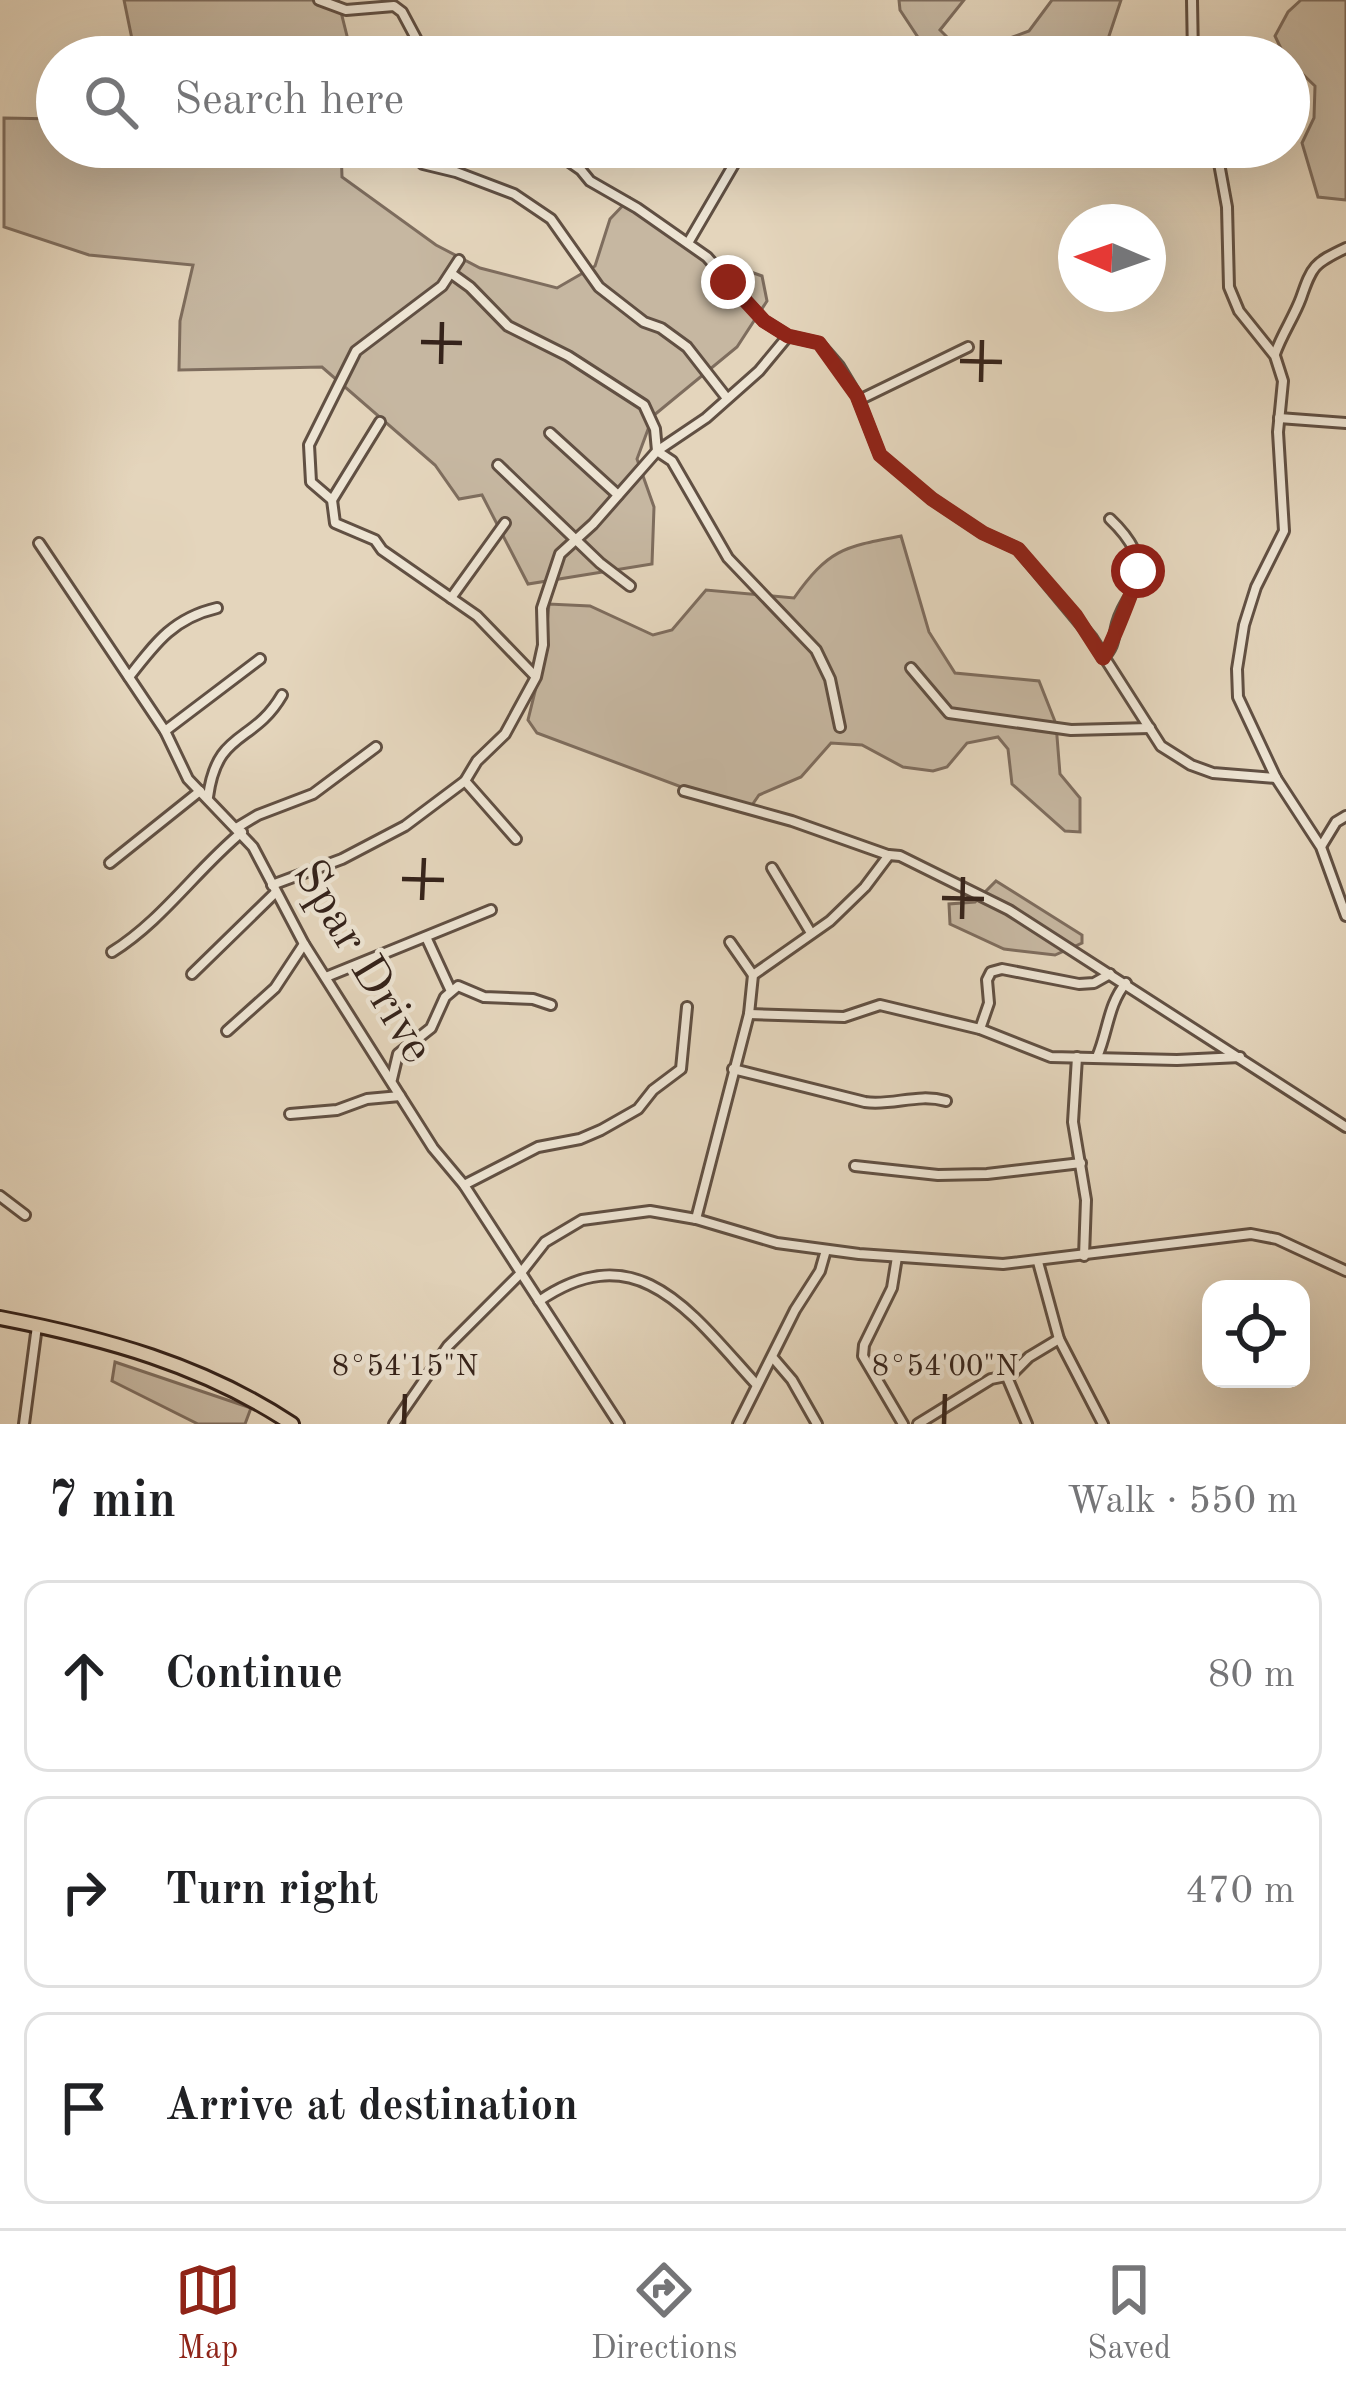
<!DOCTYPE html>
<meta charset="utf-8">
<style>
:root{--surface:#fff;--page:#f6f6f6;--text:#202124;--muted:#757577;--line:#e0e0e0;--accent:#8f2418}
body{margin:0;font-family:"Old Standard TT",serif;background:var(--page);color:var(--text)}
.controls{position:absolute;right:36px;bottom:36px;display:grid;overflow:hidden;border-radius:24px;box-shadow:0 12px 48px #0002}
.controls button{width:108px;height:108px;display:grid;place-items:center;padding:0;border:0;border-bottom:3px solid var(--line);background:var(--surface);color:var(--text);font:60px sans-serif}
.compass{position:absolute;left:1058px;top:204px;width:108px;height:108px;border-radius:50%;background:var(--surface);box-shadow:0 12px 48px #0002;rotate:272deg}
.stop{position:absolute;width:36px;height:36px;margin:-27px;border:9px solid #8f2418;border-radius:50%;background:#fff}
.stop.end{background:#8f2418;border-color:#fff;box-shadow:0 3px 12px #0008}
.list{margin:0;padding:0;list-style:none}
h2{display:flex;justify-content:space-between;align-items:center;height:156px;margin:0;padding:0 48px;font-size:51px}
h2 small{font-size:39px;font-weight:400;color:var(--muted)}
.list li{display:grid;grid-template-columns:78px 1fr auto;gap:36px;align-items:center;box-sizing:border-box;height:192px;margin:0 24px 24px;padding:0 24px;border:3px solid var(--line);border-radius:24px}
.list b{display:block;font-size:45px;white-space:nowrap}
.list em{font-size:39px;font-style:normal;color:var(--muted)}
.icon{flex:none;width:66px;height:66px;fill:none;stroke:currentColor;stroke-width:2;stroke-linecap:round;stroke-linejoin:round}
.map{position:relative;flex:none;width:1346px;height:1424px;overflow:hidden}
.search{position:absolute;background:var(--surface);box-shadow:0 12px 48px #0002;left:36px;right:36px;top:36px;height:132px;display:flex;align-items:center;gap:30px;box-sizing:border-box;padding:0 42px;border-radius:66px;color:var(--muted);font-size:45px}
.sheet{height:804px;background:var(--surface)}
nav{display:flex;justify-content:space-around;align-items:center;box-sizing:border-box;height:168px;border-top:3px solid var(--line);background:var(--surface);font-size:33px;color:var(--muted)}
nav a{display:grid;justify-items:center;gap:6px}
nav .on{color:var(--accent)}
.map>svg:first-child{display:block}
</style>
<div class="map">
<svg width="1346" height="1424" viewBox="0 0 1346 1424">
<rect width="100%" height="100%" fill="#e4d5bc"/>
<filter id="stains"><feTurbulence type="fractalNoise" baseFrequency=".00167" numOctaves="4"/><feColorMatrix values="0 0 0 0 .2 0 0 0 0 .09 0 0 0 0 .02 0 0 0 .5 -.17"/></filter>
<radialGradient id="worn" r=".72"><stop offset=".6" stop-color="#630" stop-opacity="0"/><stop offset="1" stop-color="#630" stop-opacity=".3"/></radialGradient>
<g fill="#c6b7a1" stroke="#7e6d5e" stroke-width="3">
<path d="M124 0H338L350 48 348 57H129L133 44Z"/>
<path d="M899 0H964L940 30 967 57H931L900 10Z"/>
<path d="M1052 0H1121L1102 57H993L996 43 1029 31Z"/>
<path d="M1301 0H1346V200L1318 197 1302 143 1314 118 1315 86 1285 57 1275 36 1288 12Z"/>
<path d="M4 118 57 119V147H341L342 177 436 245 480 268 557 288 595 266 610 219 630 198 706 256 762 276 767 301 737 347 653 416 637 459 654 507 652 564 528 584 482 495 459 499 435 465 322 367 179 370 180 321 193 265 89 255 4 227Z"/>
<path d="M901 536 929 632 955 673 1039 681 1056 724 1060 774 1080 798V832L1065 831 1012 784 1008 749 998 737 967 743 947 767 933 771 903 767 862 745 831 743 801 777 759 795 750 808 735 807 537 733 528 720 544 655 549 604 590 606 653 635 672 630 706 590 794 598C829 549 843 547 901 536Z"/>
<path d="M996 881 1082 935V943L1055 955 1004 949 950 924 949 904 975 902Z"/>
<path d="M115 1362 251 1408 245 1424H198L112 1381Z"/>
</g>
<g fill="none" stroke-linecap="round" stroke-linejoin="round">
<g stroke="#615043" stroke-width="14">
<g id="street">
<path d="M319 0 346 10 394 6 402 12 426 57"/>
<path d="M1192 0 1193 57"/>
<path d="M823 57 835 55"/>
<path d="M409 147 423 164 456 172 514 194 551 219 599 287 644 322 661 328 687 347 726 397"/>
<path d="M548 147 581 170 590 181 637 208 707 257 764 321 788 336 819 343 839 366 857 396 880 455 932 499 983 533 1018 549 1092 638 1161 746 1191 765 1213 773 1276 778"/>
<path d="M1216 147 1227 207 1229 287 1239 311 1275 356 1283 381 1278 432 1284 531 1256 587 1244 625 1237 669 1238 697 1276 778 1321 847 1346 916"/>
<path d="M688 243 744 147"/>
<path d="M459 260 442 286 356 351 309 445 311 482 332 500 335 523 375 540 382 550 477 616 535 676"/>
<path d="M452 274 470 287 508 326 568 356 644 405 655 429 657 451 672 461 728 558 816 650 830 679 840 727"/>
<path d="M1275 354C1282 334 1294 317 1301 298 1312 266 1314 263 1346 248"/>
<path d="M859 400 968 347"/>
<path d="M1279 418 1346 423"/>
<path d="M550 433 618 495"/>
<path d="M498 465 600 563 630 586"/>
<path d="M332 500 380 422"/>
<path d="M39 543 165 731 188 779 253 847 304 944 433 1148 464 1185 619 1424"/>
<path d="M451 598 505 523"/>
<path d="M1103 658C1115 646 1113 638 1117 623 1121 609 1128 599 1135 588 1149 563 1127 535 1110 519"/>
<path d="M911 668 949 713 1071 730 1150 728"/>
<path d="M129 677C156 642 174 618 217 608"/>
<path d="M165 731 260 659"/>
<path d="M465 781 516 839"/>
<path d="M684 791 792 821 888 855"/>
<path d="M208 797C217 729 253 745 282 695"/>
<path d="M238 827 258 815 313 794 376 747"/>
<path d="M1322 845 1336 822 1346 816"/>
<path d="M110 863 200 791"/>
<path d="M772 868 811 933"/>
<path d="M272 885 342 859 405 826 465 781 477 761 505 734 536 677 543 645 542 608 560 554 593 524 657 451 706 418 759 371 788 336"/>
<path d="M426 937 450 989"/>
<path d="M730 942 753 975"/>
<path d="M112 952C163 920 196 870 242 832"/>
<path d="M192 974 275 893"/>
<path d="M326 977 491 910"/>
<path d="M749 1014 844 1017 880 1005 980 1029 1051 1057 1177 1060 1240 1057"/>
<path d="M980 1029 989 1003 987 980 991 972 1002 969 1079 984 1094 983 1110 974"/>
<path d="M227 1031 275 988 304 944"/>
<path d="M1077 1057 1073 1122 1086 1200 1084 1256"/>
<path d="M1097 1057C1108 1032 1108 1004 1126 983"/>
<path d="M733 1069 865 1102C893 1106 917 1093 946 1101"/>
<path d="M392 1079 398 1054 431 1028 445 997 458 986 484 997 533 999 551 1005"/>
<path d="M290 1114 337 1110 367 1099 400 1096"/>
<path d="M855 1166 938 1175 987 1174 1081 1163"/>
<path d="M464 1185 538 1147 580 1139 601 1130 638 1109 653 1090 681 1069 687 1007"/>
<path d="M0 1196 25 1215"/>
<path d="M696 1219 749 1014 753 975 830 921 865 887 889 855 900 856 1009 910 1346 1127"/>
<path d="M897 1257 892 1288 864 1345 863 1356 903 1424"/>
<path d="M1038 1262 1059 1339 1103 1424"/>
<path d="M539 1301C638 1233 692 1314 756 1384"/>
<path d="M774 1359 792 1380 817 1424"/>
<path d="M1007 1377 1027 1424"/>
<path d="M24 1424 37 1326"/>
<path d="M394 1424 448 1346 520 1274 545 1242 582 1220 650 1211 696 1219 777 1243 859 1254 1003 1264 1251 1234 1277 1239 1346 1271"/>
<path d="M738 1424 795 1310 820 1271 826 1250"/>
<path d="M918 1424 991 1379 1011 1375 1029 1357 1059 1339"/>
</g>
</g>
<g stroke="#35231b" stroke-width="18">
<path id="primary" d="M0 1318C104 1338 203 1365 292 1424"/>
</g>
<use href="#street" stroke="#ede4d3" stroke-width="8"/>
<use href="#primary" stroke="#e4d5bc" stroke-width="12"/>
</g>
<g fill="none" stroke-linecap="round" stroke-linejoin="round">
<path stroke="#8f2418" stroke-width="15" d="M728 282 764 321 788 336 819 343 857 396 880 455 932 499 983 533 1018 549 1076 616 1103 658C1109 651 1138 579 1138 571"/>
</g>
<path fill="none" stroke="#35231b" stroke-width="4.5" d="M421 342 462 343M960 361 1002 362M441 364 442 322M981 382 982 340M402 879 444 880M942 898 984 899M422 900 424 858M962 919 963 877M404 1424 405 1394M944 1424 945 1394"/>
<g text-anchor="middle" dominant-baseline="central" stroke-width="9" stroke-linejoin="round" paint-order="stroke">
<g font-size="48" fill="#35231b" stroke="#ede4d3">
<text transform="translate(362 962) rotate(59)">Spar Drive</text>
</g>
</g>
<g font-size="30" text-anchor="middle" fill="#35231b" stroke="#ede4d3" stroke-width="9" stroke-linejoin="round" paint-order="stroke">
<text x="405" y="1375">8°54'15"N</text>
<text x="945" y="1375">8°54'00"N</text>
</g>
<rect width="100%" height="100%" filter="url(#stains)"/>
<rect width="100%" height="100%" fill="url(#worn)"/>
</svg>
<div class="controls">
<button><svg class="icon" aria-label="locate" viewBox="0 0 24 24"><circle cx="12" cy="12" r="6"/><path d="M12 2v4M12 18v4M2 12h4M18 12h4"/></svg></button>
</div>
<svg class="compass" viewBox="-18 -18 36 36"><path d="M0-13l5 13h-10z" fill="#e53935"/><path d="M0 13l5-13h-10z" fill="#757577"/></svg>
<div class="stop" style="left:1138px;top:571px"></div>
<div class="stop end" style="left:728px;top:282px"></div>
<div class="search"><svg class="icon" aria-label="search" viewBox="0 0 24 24"><circle cx="10" cy="10" r="6"/><path d="M15 15l6 6"/></svg>Search here</div>
</div>
<section class="sheet">
<h2>7 min<small>Walk · 550 m</small></h2>
<ul class="list">
<li><svg class="icon" aria-label="ahead" viewBox="0 0 24 24"><path d="M12 20V5M6 11l6-6 6 6"/></svg><div><b>Continue</b></div><em>80 m</em></li>
<li><svg class="icon" aria-label="right" viewBox="0 0 24 24"><path d="M7 20v-9h11M14 6l5 5-5 5"/></svg><div><b>Turn right</b></div><em>470 m</em></li>
<li><svg class="icon" aria-label="arrive" viewBox="0 0 24 24"><path d="M6 21V4h12l-3 4 3 4H6"/></svg><div><b>Arrive at destination</b></div></li>
</ul>
</section>
<nav>
<a class="on"><svg class="icon" aria-label="map" viewBox="0 0 24 24"><path d="M3 6l6-2 6 2 6-2v14l-6 2-6-2-6 2zM9 4v14M15 6v14"/></svg>Map</a>
<a><svg class="icon" aria-label="directions" viewBox="0 0 24 24"><path d="M12 3l9 9-9 9-9-9zM9 14v-3h6M13 9l2 2-2 2"/></svg>Directions</a>
<a><svg class="icon" aria-label="saved" viewBox="0 0 24 24"><path d="M7 4h10v16l-5-4-5 4z"/></svg>Saved</a>
</nav>
